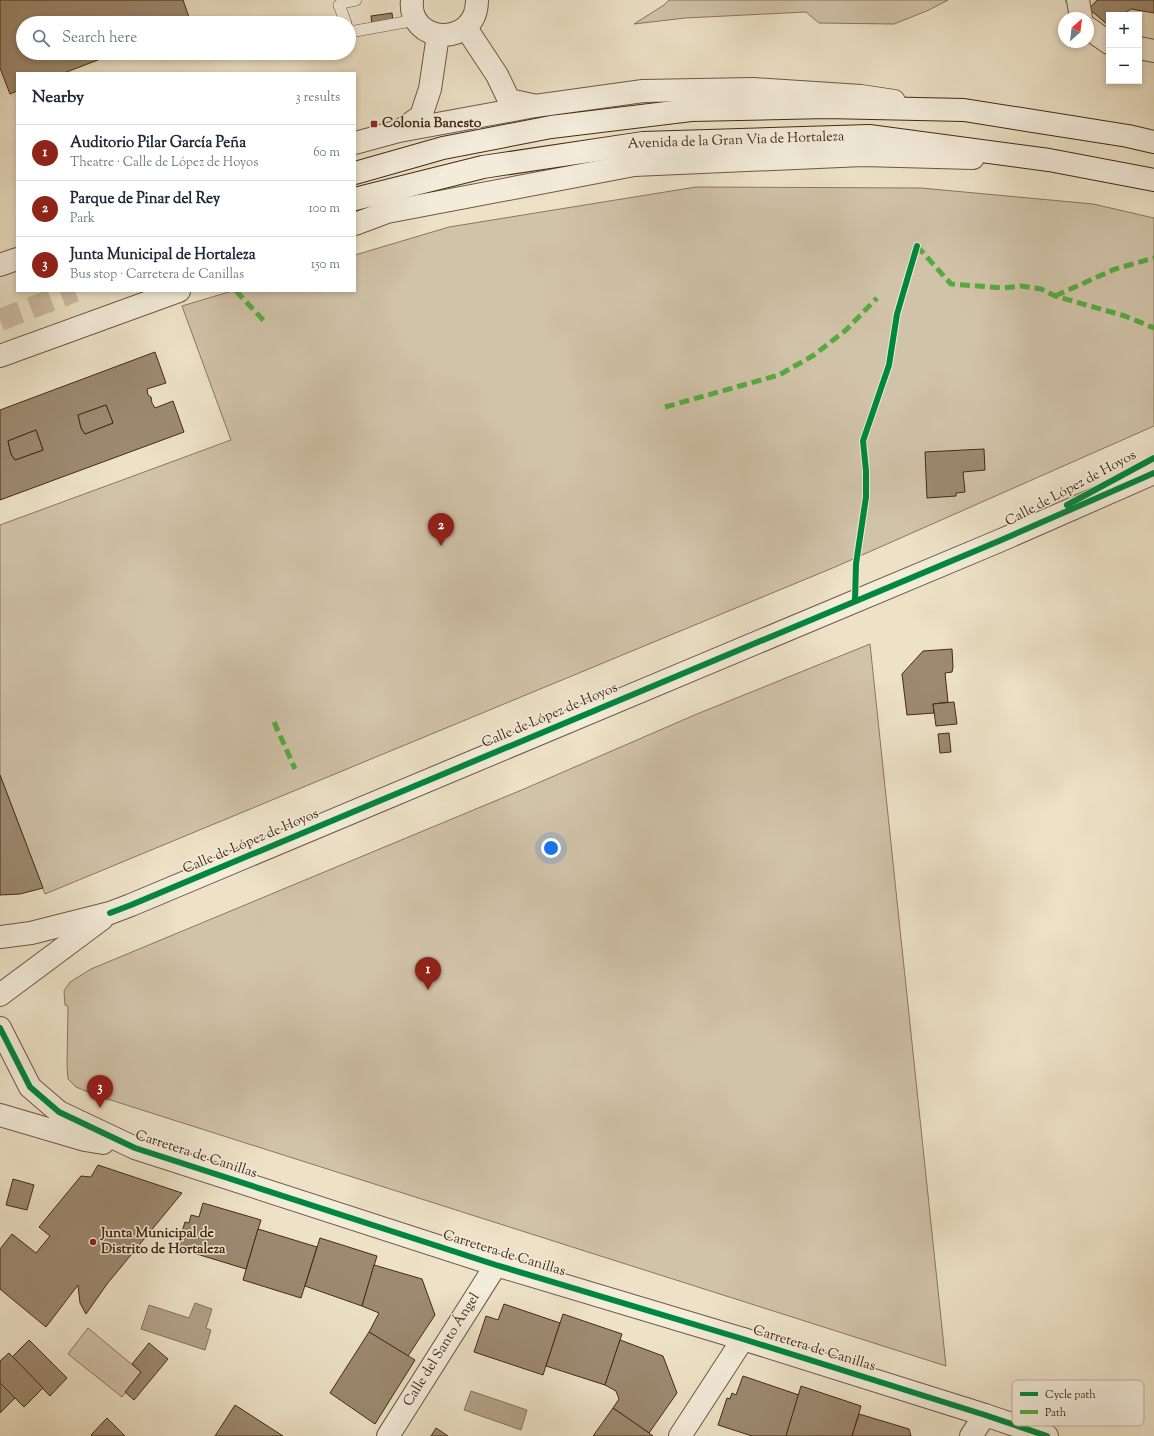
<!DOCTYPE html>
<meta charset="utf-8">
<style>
:root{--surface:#fff;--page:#f2f2f3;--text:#1f2937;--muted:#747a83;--line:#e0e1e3;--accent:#8f2418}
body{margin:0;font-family:"Sorts Mill Goudy",serif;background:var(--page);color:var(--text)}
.controls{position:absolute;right:12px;top:12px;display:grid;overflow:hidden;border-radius:0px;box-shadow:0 2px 6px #0003}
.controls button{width:36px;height:36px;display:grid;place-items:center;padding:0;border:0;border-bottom:1px solid var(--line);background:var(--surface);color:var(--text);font:20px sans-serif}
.compass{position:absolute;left:1058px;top:12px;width:36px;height:36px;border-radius:50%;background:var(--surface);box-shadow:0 2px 6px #0003;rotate:28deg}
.you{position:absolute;left:551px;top:848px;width:14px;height:14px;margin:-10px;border:3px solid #fff;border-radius:50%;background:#1a73e8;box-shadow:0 0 0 6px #1a73e833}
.badge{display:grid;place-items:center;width:26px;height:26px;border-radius:50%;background:var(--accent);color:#fff;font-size:13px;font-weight:700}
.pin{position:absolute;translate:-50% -33px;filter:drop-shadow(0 1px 2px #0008)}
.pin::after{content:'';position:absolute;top:21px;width:14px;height:12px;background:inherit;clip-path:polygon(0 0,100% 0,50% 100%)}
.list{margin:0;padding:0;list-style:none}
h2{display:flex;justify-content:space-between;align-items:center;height:52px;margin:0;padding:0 16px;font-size:17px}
h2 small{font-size:13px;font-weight:400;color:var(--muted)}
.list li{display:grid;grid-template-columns:26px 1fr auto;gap:12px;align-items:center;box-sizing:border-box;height:56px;padding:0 16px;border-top:1px solid var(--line)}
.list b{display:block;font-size:15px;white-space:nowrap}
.list p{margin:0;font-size:13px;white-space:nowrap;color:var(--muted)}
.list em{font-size:13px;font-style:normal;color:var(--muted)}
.icon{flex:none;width:22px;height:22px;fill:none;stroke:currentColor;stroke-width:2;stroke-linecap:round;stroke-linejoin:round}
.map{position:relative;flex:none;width:1154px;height:1436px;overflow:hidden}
.search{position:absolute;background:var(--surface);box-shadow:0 2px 6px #0003;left:16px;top:16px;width:340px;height:44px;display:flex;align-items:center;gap:10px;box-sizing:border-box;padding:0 14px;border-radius:22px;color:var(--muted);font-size:15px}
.panel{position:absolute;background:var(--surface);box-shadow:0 2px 6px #0003;left:16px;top:72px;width:340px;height:220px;border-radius:0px}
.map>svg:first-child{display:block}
</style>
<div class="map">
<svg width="1154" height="1436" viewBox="0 0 1154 1436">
<rect width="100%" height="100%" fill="#ede2c7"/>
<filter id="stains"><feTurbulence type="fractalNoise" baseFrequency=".005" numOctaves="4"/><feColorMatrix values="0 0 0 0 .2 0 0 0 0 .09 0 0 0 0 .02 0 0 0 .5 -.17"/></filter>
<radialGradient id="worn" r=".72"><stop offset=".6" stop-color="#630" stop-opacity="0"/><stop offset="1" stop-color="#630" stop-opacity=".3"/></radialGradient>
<g fill="#d1c3a9" stroke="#8c765e">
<path d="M669 0H948L929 10 894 24 819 23 806 12 685 18 634 24 664 5Z"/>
<path d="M696 187 921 188 1093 204 1154 218V426L835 567 45 894 0 775V525L231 440 182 306 232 291H355V255L449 227Z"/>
<path d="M870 644 946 1366 98 1096 76 1087 68 1079 67 1066 68 1006 65 1005 64 991 70 982 91 969 524 789 697 714Z"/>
<path d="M88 1328 141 1372 122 1397 68 1354Z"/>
</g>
<g fill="#b4a38a" stroke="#88735b">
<path d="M195 1303 212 1309 206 1328 211 1330 205 1350 141 1329 149 1305 189 1318Z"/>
<path d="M471 1391 527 1410 521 1430 464 1410Z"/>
</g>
<g fill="#9d8a71" stroke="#462a14" fill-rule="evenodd">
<path d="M0 0H183L191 23H23V53H116L64 73H17V91L10 94 0 68Z"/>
<path d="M1097 0H1154V13L1131 9 1122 15H1109V26L1089 9Z"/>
<path d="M392 13 393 21 372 24 371 16Z"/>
<path d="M155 352 166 383 147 389 148 395 151 397 152 403 155 408 173 401 184 432 0 500V410ZM106 405 113 423 85 434 81 428 78 415ZM36 430 43 450 15 460 11 454 8 441Z"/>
<path d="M106 405 113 423 85 434 81 428 78 415Z"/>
<path d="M36 430 43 450 15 460 11 454 8 441Z"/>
<path d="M984 449 985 470 963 472 965 492 956 493V496L927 498 925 452Z"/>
<path d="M952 649 953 667 952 672 945 673 948 702 933 704 934 713 907 715 902 674 923 651Z"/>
<path d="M954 702 957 724 936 726 933 704Z"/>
<path d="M949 733 951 752 940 753 938 734Z"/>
<path d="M0 775 43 888 20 894 0 895Z"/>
<path d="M98 1165 182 1193 107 1284 86 1314 80 1303 78 1285 46 1327 0 1289V1249L12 1234 36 1253 50 1236 39 1227 81 1176 91 1177Z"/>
<path d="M13 1179 34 1185 27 1210 6 1205Z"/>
<path d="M203 1203 261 1220 246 1269 177 1248 185 1222 189 1223 191 1215 199 1217Z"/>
<path d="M258 1229 317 1247 301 1298 243 1280Z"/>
<path d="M320 1238 377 1256 362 1306 305 1286Z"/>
<path d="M374 1265 422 1279 435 1315 408 1356 369 1332 379 1313 362 1306Z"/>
<path d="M504 1304 560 1323 543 1375 474 1352 486 1316 498 1320Z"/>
<path d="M563 1314 622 1334 605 1385 546 1366Z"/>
<path d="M369 1332 415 1360 375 1424 330 1393Z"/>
<path d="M29 1340 67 1378 50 1396 12 1357Z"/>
<path d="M620 1340 663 1356 677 1393 649 1433 613 1408 619 1399 616 1391 605 1385Z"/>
<path d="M149 1343 168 1359 134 1400 125 1392 141 1372 132 1364Z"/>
<path d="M9 1353 43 1388 24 1407 0 1383V1361Z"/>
<path d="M743 1376 799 1395 786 1436H752L718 1425 727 1398 730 1399 732 1393 736 1395Z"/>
<path d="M0 1383 15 1398 0 1413Z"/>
<path d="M801 1386 861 1406 852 1436H786Z"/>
<path d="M235 1405 283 1436H215Z"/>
<path d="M613 1408 649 1433 653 1436H593Z"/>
<path d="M859 1414 909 1429 911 1436H852Z"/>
<path d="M107 1418 125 1436H92L91 1435Z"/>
<path d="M436 1428 448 1436H431Z"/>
</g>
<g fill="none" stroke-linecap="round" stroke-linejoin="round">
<path stroke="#ccbda3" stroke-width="22" stroke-dasharray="22 11" stroke-linecap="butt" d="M0 320 75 291"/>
<g stroke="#705841" stroke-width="12">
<g id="service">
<path d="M346 23 339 5 346 2 356 0"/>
<path d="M349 29 350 32 416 20"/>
</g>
</g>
<g stroke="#705841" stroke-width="24">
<g id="minor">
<path d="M412 0C407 44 477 49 477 0"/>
<path d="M1078 0 1081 18"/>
<path d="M466 28 497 75 509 100 532 105"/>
<path d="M1088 28 1109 43"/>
<path d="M1139 48 1154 51"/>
<path d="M401 130 421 116 430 89 438 35"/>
<path d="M355 143 399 131 535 106 643 91 753 89 861 96 894 101"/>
<path d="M355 224 387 212 634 165 863 155 973 158"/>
<path d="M0 265 17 259"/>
<path d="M0 356 179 291"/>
<path d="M388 1436 496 1265"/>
<path d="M680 1436 743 1339"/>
<path d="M971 1436 985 1415"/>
</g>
</g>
<g stroke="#705841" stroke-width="24">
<g id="tertiary">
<path d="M0 937 31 933 110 913 131 905 999 541 1154 473"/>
<path d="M0 995 102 919"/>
<path d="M0 1028 30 1087 59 1112 135 1148 496 1265 743 1339 985 1415 1047 1436"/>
<path d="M0 1115 85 1140 103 1143"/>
</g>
</g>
<g stroke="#462a14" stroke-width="24">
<g id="secondary">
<path d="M355 173 443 148 551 127 691 110 826 107 964 110 1128 136 1154 142"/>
<path d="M355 199 483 167 643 143 869 136 1049 160 1154 180"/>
</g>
</g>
<use href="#service" stroke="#f3ecdb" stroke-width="11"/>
<use href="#minor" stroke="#f3ecdb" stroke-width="22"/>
<use href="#tertiary" stroke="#f3ecdb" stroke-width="22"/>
<use href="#secondary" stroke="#f3ecdb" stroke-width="22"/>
<g stroke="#56ab42" stroke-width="5" stroke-dasharray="10 5" stroke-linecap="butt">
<path d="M1065 0H1067"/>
<path d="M917 246 951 284 1003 288 1021 286 1041 289 1055 296 1125 316 1154 328"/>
<path d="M236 291 266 323"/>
<path d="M1055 296 1115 269 1154 258"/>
<path d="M665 407 779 375 814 355 846 330 877 298"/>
<path d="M274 722 295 769"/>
</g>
<g stroke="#f3ecdb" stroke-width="8">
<g id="cycleway">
<path d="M1067 505 1154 458"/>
<path d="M855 601 856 564 866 497V471L863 441 889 365 897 314 917 246"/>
<path d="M110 913 131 905 999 541 1154 473"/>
<path d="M0 1028 30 1087 59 1112 135 1148 496 1265 743 1339 985 1415 1047 1436"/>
</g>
</g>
<use href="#cycleway" stroke="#00873e" stroke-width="6"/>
</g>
<g fill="#8f2418" stroke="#f3ecdb" stroke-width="1.5">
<rect x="370" y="120" width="8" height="8" rx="2"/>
<circle cx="93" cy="1242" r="4"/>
</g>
<g text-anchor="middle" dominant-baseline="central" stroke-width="3" stroke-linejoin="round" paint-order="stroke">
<g font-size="14" font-weight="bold" fill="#462a14" stroke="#f3ecdb" text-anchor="start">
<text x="382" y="124">Colonia Banesto</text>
<text x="101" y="1234">Junta Municipal de<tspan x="101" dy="16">Distrito de Hortaleza</tspan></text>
</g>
<g font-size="14" fill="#462a14" stroke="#f3ecdb">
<text transform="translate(736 141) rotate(-2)">Avenida de la Gran Vía de Hortaleza</text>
<text transform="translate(1071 489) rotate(-28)">Calle de López de Hoyos</text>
<text transform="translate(550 716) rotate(-23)">Calle de López de Hoyos</text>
<text transform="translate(251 842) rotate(-23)">Calle de López de Hoyos</text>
<text transform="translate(196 1155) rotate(18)">Carretera de Canillas</text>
<text transform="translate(504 1254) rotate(17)">Carretera de Canillas</text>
<text transform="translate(814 1349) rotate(17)">Carretera de Canillas</text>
<text transform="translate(442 1350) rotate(-58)">Calle del Santo Ángel</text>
</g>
</g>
<rect x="1012" y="1380" width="132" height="46" rx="6" fill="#f3ecdb" stroke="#bfb29f" stroke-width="1"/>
<rect x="1020" y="1392" width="18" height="4" fill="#00873e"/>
<rect x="1020" y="1410" width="18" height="4" fill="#56ab42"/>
<g font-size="11" fill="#462a14">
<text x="1045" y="1398">Cycle path</text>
<text x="1045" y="1416">Path</text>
</g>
<rect width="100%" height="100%" filter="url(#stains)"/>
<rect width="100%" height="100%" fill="url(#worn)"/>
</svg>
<div class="controls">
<button>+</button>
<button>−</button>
</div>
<svg class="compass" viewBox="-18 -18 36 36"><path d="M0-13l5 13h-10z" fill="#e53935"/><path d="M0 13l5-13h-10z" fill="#747a83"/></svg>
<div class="you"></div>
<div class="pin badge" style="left:428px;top:990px">1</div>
<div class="pin badge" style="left:441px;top:546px">2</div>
<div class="pin badge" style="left:100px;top:1108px">3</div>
<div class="search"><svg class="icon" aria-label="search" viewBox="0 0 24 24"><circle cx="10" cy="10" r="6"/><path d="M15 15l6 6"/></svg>Search here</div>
<section class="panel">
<h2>Nearby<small>3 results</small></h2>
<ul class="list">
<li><span class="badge">1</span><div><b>Auditorio Pilar García Peña</b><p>Theatre · Calle de López de Hoyos</p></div><em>60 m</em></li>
<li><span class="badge">2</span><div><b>Parque de Pinar del Rey</b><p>Park</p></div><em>100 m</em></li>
<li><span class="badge">3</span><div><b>Junta Municipal de Hortaleza</b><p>Bus stop · Carretera de Canillas</p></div><em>150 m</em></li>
</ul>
</section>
</div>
